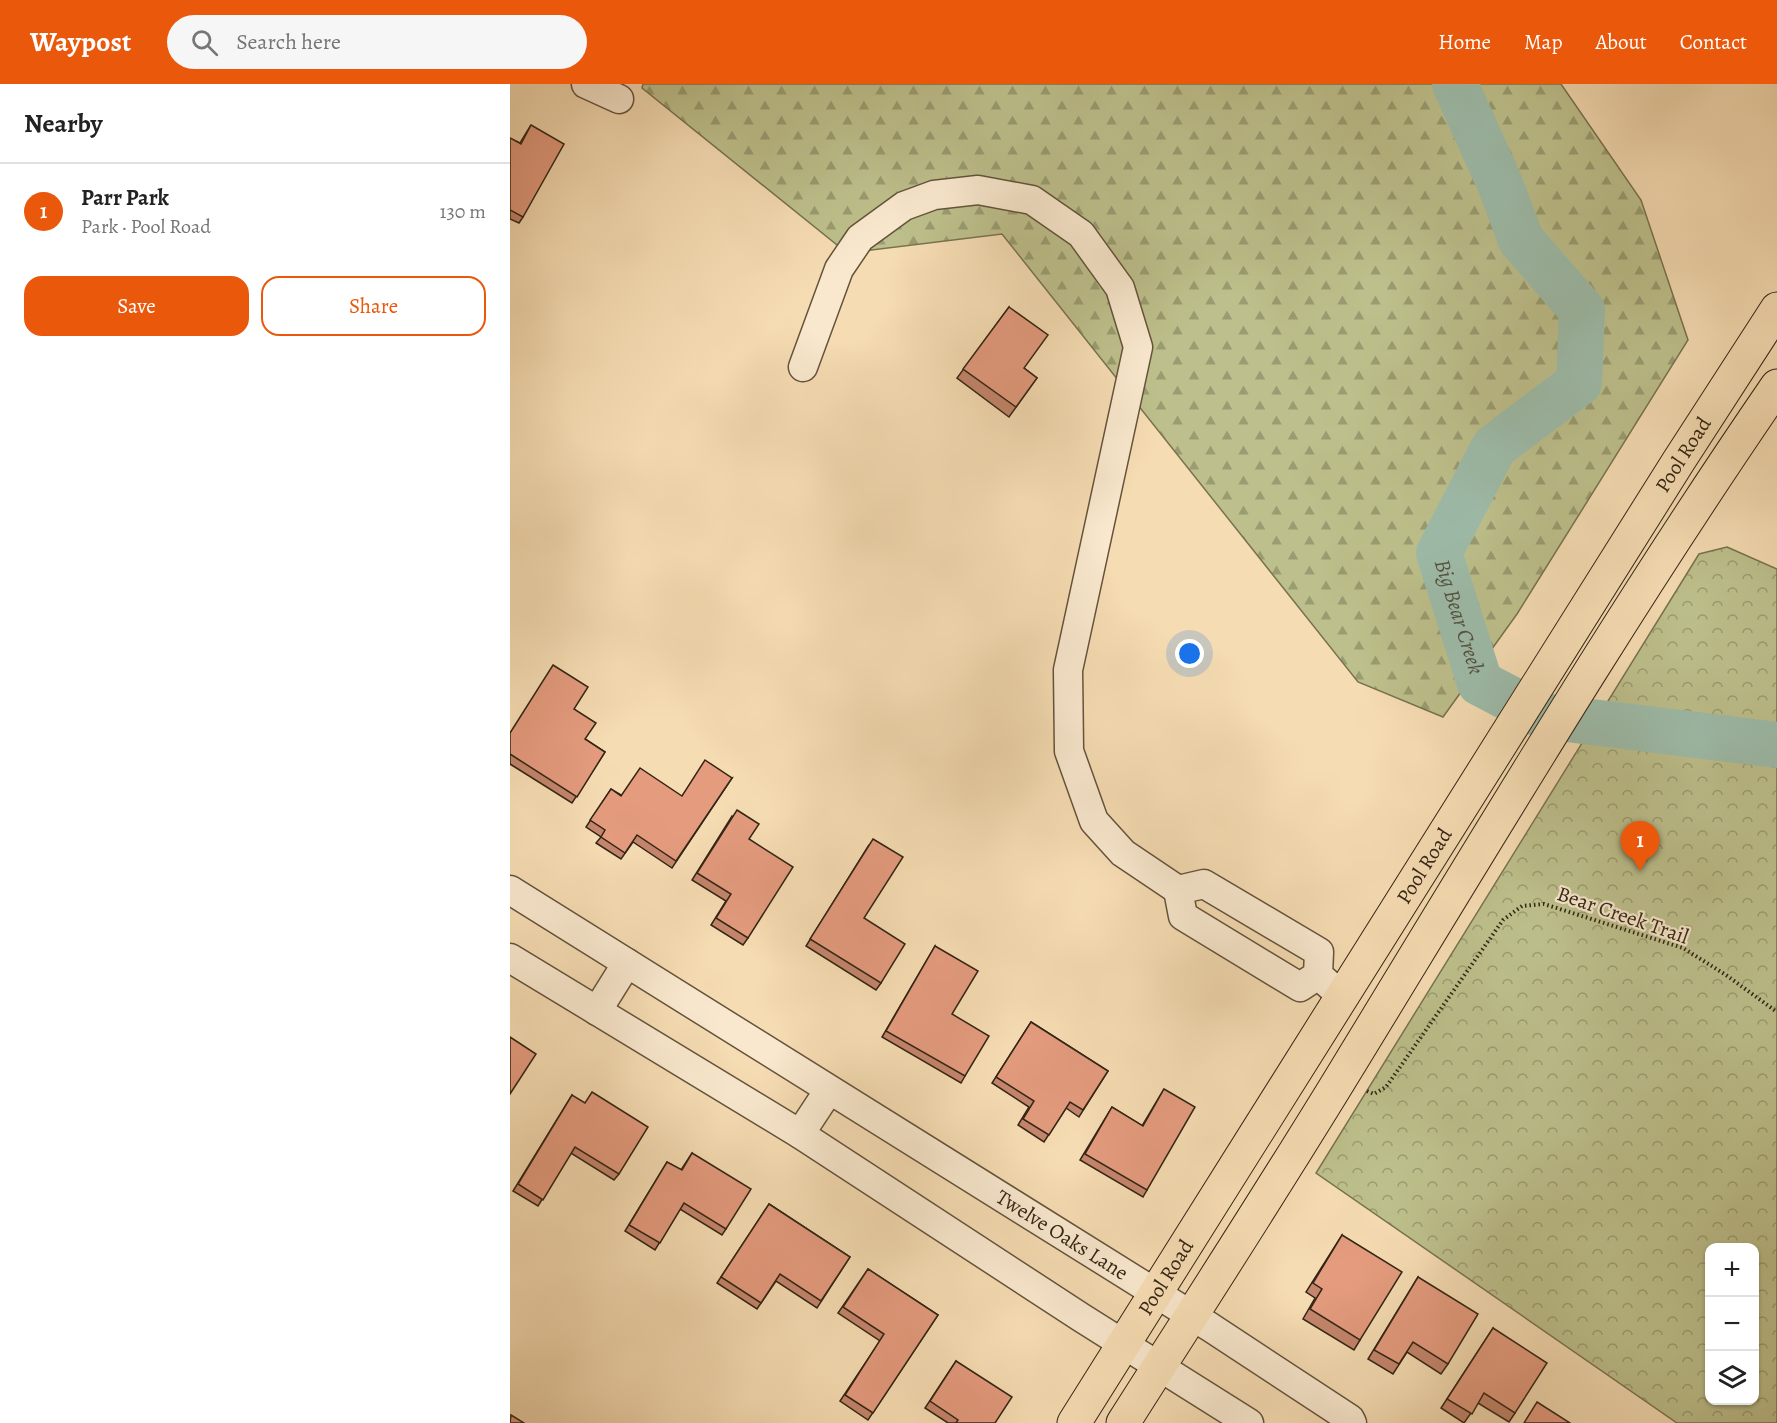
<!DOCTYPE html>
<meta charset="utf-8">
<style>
:root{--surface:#fff;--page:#f6f6f6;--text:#222;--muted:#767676;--line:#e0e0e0;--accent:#ea580c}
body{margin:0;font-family:Alegreya,serif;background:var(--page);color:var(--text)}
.controls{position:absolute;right:18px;bottom:18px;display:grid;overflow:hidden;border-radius:12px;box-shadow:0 2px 4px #0004}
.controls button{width:54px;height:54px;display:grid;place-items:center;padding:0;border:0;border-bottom:2px solid var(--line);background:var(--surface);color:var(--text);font:30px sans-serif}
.you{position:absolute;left:680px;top:570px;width:21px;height:21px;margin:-15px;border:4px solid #fff;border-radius:50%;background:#1a73e8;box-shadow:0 0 0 9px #1a73e833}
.badge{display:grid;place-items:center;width:39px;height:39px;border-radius:50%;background:var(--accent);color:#fff;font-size:20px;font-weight:700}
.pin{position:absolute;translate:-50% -50px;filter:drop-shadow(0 2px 3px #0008)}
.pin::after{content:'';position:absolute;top:32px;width:21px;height:18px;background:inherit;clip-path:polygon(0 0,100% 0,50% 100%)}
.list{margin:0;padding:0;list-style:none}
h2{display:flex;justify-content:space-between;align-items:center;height:78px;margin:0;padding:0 24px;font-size:26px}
h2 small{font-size:20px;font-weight:400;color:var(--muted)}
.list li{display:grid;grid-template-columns:39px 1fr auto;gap:18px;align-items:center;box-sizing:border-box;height:96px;padding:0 24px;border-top:2px solid var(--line)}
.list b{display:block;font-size:22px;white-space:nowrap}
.list p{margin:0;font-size:20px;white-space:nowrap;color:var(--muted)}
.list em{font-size:20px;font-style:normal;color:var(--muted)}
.actions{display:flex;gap:12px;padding:18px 24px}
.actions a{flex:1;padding:14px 0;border:2px solid var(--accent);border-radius:18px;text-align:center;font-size:21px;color:var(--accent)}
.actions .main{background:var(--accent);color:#fff}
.icon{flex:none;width:33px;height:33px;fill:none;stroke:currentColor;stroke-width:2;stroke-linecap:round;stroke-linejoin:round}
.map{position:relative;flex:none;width:1267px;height:1339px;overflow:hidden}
header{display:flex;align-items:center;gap:36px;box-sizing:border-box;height:84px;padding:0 30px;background:var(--accent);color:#fff}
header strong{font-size:28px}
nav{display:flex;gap:33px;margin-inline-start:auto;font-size:21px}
.search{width:420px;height:54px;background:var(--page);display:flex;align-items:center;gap:15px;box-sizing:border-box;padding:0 21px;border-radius:33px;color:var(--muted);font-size:22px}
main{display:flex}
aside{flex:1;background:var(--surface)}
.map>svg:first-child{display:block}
</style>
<header>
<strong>Waypost</strong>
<div class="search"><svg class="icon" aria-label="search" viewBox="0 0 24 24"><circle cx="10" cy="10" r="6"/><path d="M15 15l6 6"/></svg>Search here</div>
<nav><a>Home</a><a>Map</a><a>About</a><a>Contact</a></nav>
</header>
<main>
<aside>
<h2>Nearby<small></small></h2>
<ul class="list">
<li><span class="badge">1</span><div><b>Parr Park</b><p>Park · Pool Road</p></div><em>130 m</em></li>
</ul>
<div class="actions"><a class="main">Save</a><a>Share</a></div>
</aside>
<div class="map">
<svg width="1267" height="1339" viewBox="0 0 1267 1339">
<defs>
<pattern id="forest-firs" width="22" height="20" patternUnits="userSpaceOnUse" patternTransform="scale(1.5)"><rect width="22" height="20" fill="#bdc08c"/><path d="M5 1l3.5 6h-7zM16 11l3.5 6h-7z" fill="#9a9c71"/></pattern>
<pattern id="park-crowns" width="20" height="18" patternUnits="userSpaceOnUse" patternTransform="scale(1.5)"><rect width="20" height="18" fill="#bdc08c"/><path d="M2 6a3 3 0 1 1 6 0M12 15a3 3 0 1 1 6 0" fill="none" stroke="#9a9c71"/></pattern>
</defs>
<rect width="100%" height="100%" fill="#f6dcb3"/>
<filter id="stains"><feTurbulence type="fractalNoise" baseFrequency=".00333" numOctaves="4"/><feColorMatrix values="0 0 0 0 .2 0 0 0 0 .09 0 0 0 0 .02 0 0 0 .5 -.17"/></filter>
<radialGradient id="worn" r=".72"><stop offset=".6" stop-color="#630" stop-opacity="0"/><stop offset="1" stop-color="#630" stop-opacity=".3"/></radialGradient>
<path fill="url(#forest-firs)" stroke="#787250" stroke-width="1.5" d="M133 0H1051L1131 116 1178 256 1007 530 933 633 848 598 492 150 337 169 132 4Z"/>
<path fill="url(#park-crowns)" stroke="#787250" stroke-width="1.5" fill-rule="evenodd" d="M1217 463 1267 485V1339H1167L806 1089 1189 470ZM1200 1164H1244V1316H1200Z"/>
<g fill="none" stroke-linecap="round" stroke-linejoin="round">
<path stroke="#9dbcaa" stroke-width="46" id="s1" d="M945 0 990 100 1011 156 1072 226 1069 299 984 363 929 469 970 599 1033 632 1267 661"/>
<g stroke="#64533c" stroke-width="31">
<g id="minor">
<path d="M76 0 109 15"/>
<path d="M293 283 329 185 350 154 394 122 424 111 468 106 522 116 571 150 610 204 628 263 558 586 559 667 584 737 613 769 668 806"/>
<path id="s2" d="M0 806 700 1243 840 1335 842 1339"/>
<path d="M0 874 290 1050 572 1234 739 1339"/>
<path d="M808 891 790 903 673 832 668 806 694 800 809 868 808 891 833 913"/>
<path d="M87 927 117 879"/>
<path d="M290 1050 319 1006"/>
</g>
</g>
<g stroke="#332515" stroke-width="35">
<g id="major">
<path id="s3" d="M564 1339 1168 378 1267 225"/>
<path d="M613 1339C688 1221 764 1104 837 984 977 755 1115 523 1267 302"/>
</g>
</g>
<path stroke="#332515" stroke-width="4" stroke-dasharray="1.5 3" stroke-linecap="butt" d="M857 1007 864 1010 876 1003 993 836 1012 822 1034 820 1173 864 1216 891 1267 928"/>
<use href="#minor" stroke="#f9e8ce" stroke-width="28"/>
<use href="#major" stroke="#f6dcb3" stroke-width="33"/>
</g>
<g fill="#c4856c" stroke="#332515" stroke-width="1.5">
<path d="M21 41 13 133 9 139 0 135V54L10 59Z"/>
<path d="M499 223 514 284 527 294 499 333 447 294Z"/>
<path d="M64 625 75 655 95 668 62 719 0 680V648Z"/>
<path d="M222 694 162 784 123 758 111 775 86 759 91 753 76 743 101 705 111 711 172 712Z"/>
<path d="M222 732 239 755 238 854 233 861 201 841 216 817 182 796Z"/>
<path d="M359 761 354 834 371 899 366 906 296 862Z"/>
<path d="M425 862 442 930 455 992 451 999 372 953Z"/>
<path d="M521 938 598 987 569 1033 556 1024 534 1058 508 1041 519 1023 482 999Z"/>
<path d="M654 1005 637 1106 633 1113 570 1076 602 1023 632 1042Z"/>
<path d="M62 1011 109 1090 104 1096 61 1069 28 1122 3 1107Z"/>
<path d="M182 1069 216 1145 212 1151 170 1125 145 1166 115 1147 157 1078 171 1086Z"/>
<path d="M259 1120 340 1173 307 1224 266 1197 247 1225 207 1199Z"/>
<path d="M832 1151 850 1256 844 1266 793 1235 805 1214 796 1208Z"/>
<path d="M358 1185 428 1231 358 1336 330 1317 370 1257 328 1229Z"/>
<path d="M908 1193 938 1280 931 1290 897 1268 883 1290 858 1275Z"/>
<path d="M983 1244 1005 1329 999 1338 968 1319 954 1339 931 1324Z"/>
<path d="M446 1277 485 1339H438L415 1324Z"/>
</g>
<g fill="#e49b7e" stroke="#332515" stroke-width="1.5">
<path d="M21 41 54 60 13 133 0 126V54L11 60Z"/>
<path d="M499 223 538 251 514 284 527 294 506 323 453 285Z"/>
<path d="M43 581 78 603 64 625 86 639 75 655 95 668 67 713 0 670V649Z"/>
<path d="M195 676 222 694 166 777 127 751 115 769 91 753 95 746 80 736 101 705 111 712 130 684 172 712Z"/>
<path d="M227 726 249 740 239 755 283 783 238 854 206 834 221 810 187 789Z"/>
<path d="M363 755 393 773 354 834 395 860 371 899 300 855Z"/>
<path d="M425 862 468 887 442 930 479 952 455 992 376 947Z"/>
<path d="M521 938 598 987 573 1026 560 1018 539 1051 513 1035 524 1017 486 993Z"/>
<path d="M0 953 26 970 0 1010Z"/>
<path d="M654 1005 685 1023 637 1106 575 1070 602 1023 633 1042Z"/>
<path d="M82 1008 138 1043 109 1090 65 1063 33 1116 8 1100 62 1011 75 1019Z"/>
<path d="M182 1069 241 1105 216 1145 174 1119 150 1159 119 1141 157 1078 172 1086Z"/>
<path d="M259 1120 340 1173 311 1217 270 1190 251 1219 211 1193Z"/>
<path d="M832 1151 892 1188 850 1256 800 1225 812 1205 803 1199Z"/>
<path d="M358 1185 428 1231 363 1329 335 1311 374 1250 333 1223Z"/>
<path d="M908 1193 968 1230 938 1280 903 1258 889 1280 864 1266Z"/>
<path d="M983 1244 1037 1279 1005 1329 974 1309 962 1330 937 1315Z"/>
<path d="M446 1277 502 1313 485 1339H446L448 1336 420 1317Z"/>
<path d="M1027 1318 1060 1339H1014Z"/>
<path d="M1 1331 14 1339H0Z"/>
</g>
<g text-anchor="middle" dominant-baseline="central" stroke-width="4.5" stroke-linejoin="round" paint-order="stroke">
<g font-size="21" fill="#332515" stroke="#f9e8ce">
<text stroke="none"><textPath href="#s3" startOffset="1144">Pool Road</textPath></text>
<text stroke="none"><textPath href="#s3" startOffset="658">Pool Road</textPath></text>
<text transform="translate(1113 831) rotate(19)">Bear Creek Trail</text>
<text stroke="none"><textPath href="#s2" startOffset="651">Twelve Oaks Lane</textPath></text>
<text stroke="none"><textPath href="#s3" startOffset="172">Pool Road</textPath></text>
</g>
<g font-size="22" font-style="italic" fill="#535242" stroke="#f9e8ce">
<text stroke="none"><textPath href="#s1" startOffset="628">Big Bear Creek</textPath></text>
</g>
</g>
<rect width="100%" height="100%" filter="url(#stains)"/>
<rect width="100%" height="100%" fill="url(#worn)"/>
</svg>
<div class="controls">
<button>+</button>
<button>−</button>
<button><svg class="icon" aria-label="layers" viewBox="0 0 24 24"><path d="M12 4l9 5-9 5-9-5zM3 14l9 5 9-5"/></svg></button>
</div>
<div class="you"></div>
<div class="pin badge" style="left:1130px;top:787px">1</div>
</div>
</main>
